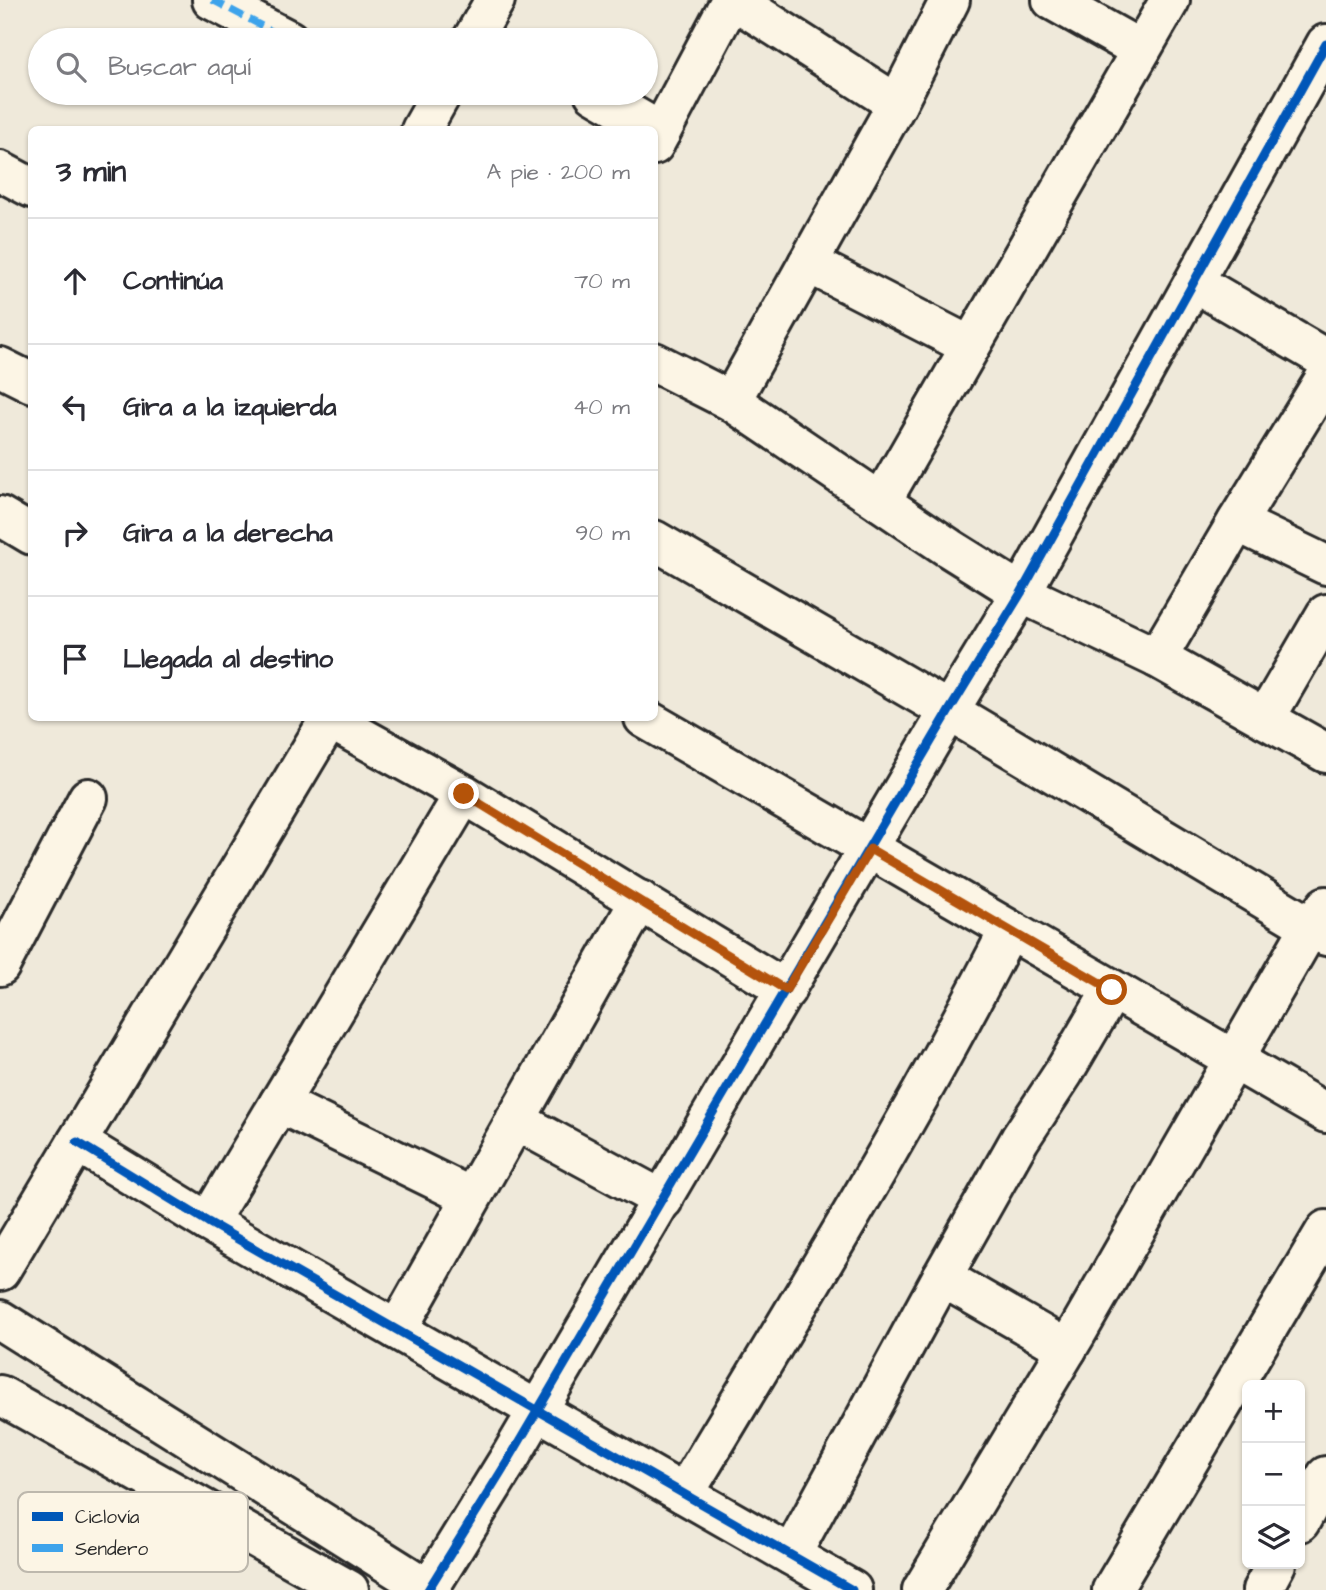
<!DOCTYPE html>
<html lang="es">
<meta charset="utf-8">
<style>
:root{--surface:#fff;--page:#f7f7f7;--text:#2b2b33;--muted:#7c7c81;--line:#e1e1e2}
body{margin:0;font-family:"Architects Daughter",sans-serif;background:var(--page);color:var(--text)}
.controls{position:absolute;right:21px;bottom:21px;display:grid;overflow:hidden;border-radius:10px;box-shadow:0 2px 5px #0004}
.controls button{width:63px;height:63px;display:grid;place-items:center;padding:0;border:0;border-bottom:2px solid var(--line);background:var(--surface);color:var(--text);font:35px sans-serif}
.stop{position:absolute;width:21px;height:21px;margin:-16px;border:5px solid #b45309;border-radius:50%;background:#fff}
.stop.end{background:#b45309;border-color:#fff;box-shadow:0 2px 7px #0008}
.list{margin:0;padding:0;list-style:none}
h2{display:flex;justify-content:space-between;align-items:center;height:91px;margin:0;padding:0 28px;font-size:30px}
h2 small{font-size:23px;font-weight:400;color:var(--muted)}
.list li{display:grid;grid-template-columns:46px 1fr auto;gap:21px;align-items:center;box-sizing:border-box;height:126px;padding:0 28px;border-top:2px solid var(--line)}
.list b{display:block;font-size:26px;white-space:nowrap}
.list em{font-size:23px;font-style:normal;color:var(--muted)}
.icon{flex:none;width:38px;height:38px;fill:none;stroke:currentColor;stroke-width:2;stroke-linecap:round;stroke-linejoin:round}
.map{position:relative;flex:none;width:1326px;height:1590px;overflow:hidden}
.search{position:absolute;background:var(--surface);box-shadow:0 2px 5px #0004;left:28px;top:28px;width:630px;height:77px;display:flex;align-items:center;gap:18px;box-sizing:border-box;padding:0 24px;border-radius:38px;color:var(--muted);font-size:26px}
.panel{position:absolute;background:var(--surface);box-shadow:0 2px 5px #0004;left:28px;top:126px;width:630px;height:595px;border-radius:10px}
.map>svg:first-child{display:block}
</style>
<div class="map">
<svg width="1326" height="1590" viewBox="0 0 1326 1590">
<rect width="100%" height="100%" fill="#efe9da"/>
<filter id="ink" filterUnits="userSpaceOnUse"><feTurbulence type="fractalNoise" baseFrequency=".0143" numOctaves="2"/><feDisplacementMap in="SourceGraphic" scale="14" xChannelSelector="R" yChannelSelector="G"/><feConvolveMatrix kernelMatrix="1 2 1 2 8 2 1 2 1" color-interpolation-filters="sRGB"/></filter>
<g filter="url(#ink)">
<g fill="none" stroke-linecap="round" stroke-linejoin="round">
<g stroke="#2b2b2b" stroke-width="44">
<g id="minor">
<path d="M212 0 289 40"/>
<path d="M734 0 897 104"/>
<path d="M1052 0 1141 50"/>
<path d="M472 40 495 0"/>
<path d="M594 93 661 132"/>
<path d="M421 130 442 93"/>
<path d="M654 145 731 0"/>
<path d="M0 171 32 188"/>
<path d="M808 263 970 346"/>
<path d="M1194 282 1326 359"/>
<path d="M654 362 731 401 949 548 1021 593 1157 658 1326 753"/>
<path d="M0 367 32 383"/>
<path d="M731 401 897 104 950 0"/>
<path d="M881 502 1170 0"/>
<path d="M0 516 32 535"/>
<path d="M1237 522 1326 565"/>
<path d="M654 540 949 711 1326 936"/>
<path d="M1157 658 1237 522 1326 377"/>
<path d="M327 718 464 794 786 990"/>
<path d="M644 718 1326 1113"/>
<path d="M1265 719 1326 614"/>
<path d="M0 966 88 798"/>
<path d="M279 1103 471 1197"/>
<path d="M515 1120 663 1200"/>
<path d="M77 1142 208 1222 852 1590"/>
<path d="M208 1222 464 794"/>
<path d="M0 1271 330 718"/>
<path d="M942 1277 1067 1349"/>
<path d="M0 1320 430 1590"/>
<path d="M397 1330 640 900"/>
<path d="M0 1395 349 1590"/>
<path d="M684 1494C796 1308 910 1123 1009 930"/>
<path d="M1300 1522 1326 1476"/>
<path d="M791 1555 942 1277 1020 1139 1064 1072 1112 990"/>
<path d="M428 1590 512 1454 949 711 1021 593 1326 44"/>
<path d="M922 1590 1076 1334 1310 927 1326 906"/>
<path d="M1112 1590 1326 1230"/>
<path d="M1262 1590 1276 1564"/>
</g>
</g>
<use href="#minor" stroke="#fcf5e5" stroke-width="38"/>
<path stroke="#3ea3eb" stroke-width="7" stroke-dasharray="14 7" stroke-linecap="butt" d="M212 0 289 40"/>
<g stroke="#fcf5e5" stroke-width="13">
<g id="cycleway">
<path d="M77 1142 208 1222 852 1590"/>
<path d="M428 1590 512 1454 949 711 1021 593 1326 44"/>
</g>
</g>
<use href="#cycleway" stroke="#0057b8" stroke-width="9"/>
</g>
</g>
<g fill="none" stroke-linecap="round" stroke-linejoin="round" filter="url(#ink)">
<path stroke="#b45309" stroke-width="9" d="M464 794 786 990 870 849 1112 990"/>
</g>
<rect x="18" y="1492" width="230" height="80" rx="10" fill="#fcf5e5" stroke="#bdb8ad" stroke-width="2"/>
<rect x="32" y="1512" width="31" height="9" fill="#0057b8"/>
<rect x="32" y="1544" width="31" height="8" fill="#3ea3eb"/>
<g font-size="19" fill="#2b2b2b">
<text x="75" y="1523">Ciclovía</text>
<text x="75" y="1555">Sendero</text>
</g>
</svg>
<div class="controls">
<button>+</button>
<button>−</button>
<button><svg class="icon" aria-label="layers" viewBox="0 0 24 24"><path d="M12 4l9 5-9 5-9-5zM3 14l9 5 9-5"/></svg></button>
</div>
<div class="stop" style="left:1112px;top:990px"></div>
<div class="stop end" style="left:464px;top:794px"></div>
<div class="search"><svg class="icon" aria-label="search" viewBox="0 0 24 24"><circle cx="10" cy="10" r="6"/><path d="M15 15l6 6"/></svg>Buscar aquí</div>
<section class="panel">
<h2>3 min<small>A pie · 200 m</small></h2>
<ul class="list">
<li><svg class="icon" aria-label="ahead" viewBox="0 0 24 24"><path d="M12 20V5M6 11l6-6 6 6"/></svg><div><b>Continúa</b></div><em>70 m</em></li>
<li><svg class="icon" aria-label="left" viewBox="0 0 24 24"><path d="M17 20v-9H6M10 6l-5 5 5 5"/></svg><div><b>Gira a la izquierda</b></div><em>40 m</em></li>
<li><svg class="icon" aria-label="right" viewBox="0 0 24 24"><path d="M7 20v-9h11M14 6l5 5-5 5"/></svg><div><b>Gira a la derecha</b></div><em>90 m</em></li>
<li><svg class="icon" aria-label="arrive" viewBox="0 0 24 24"><path d="M6 21V4h12l-3 4 3 4H6"/></svg><div><b>Llegada al destino</b></div></li>
</ul>
</section>
</div>
